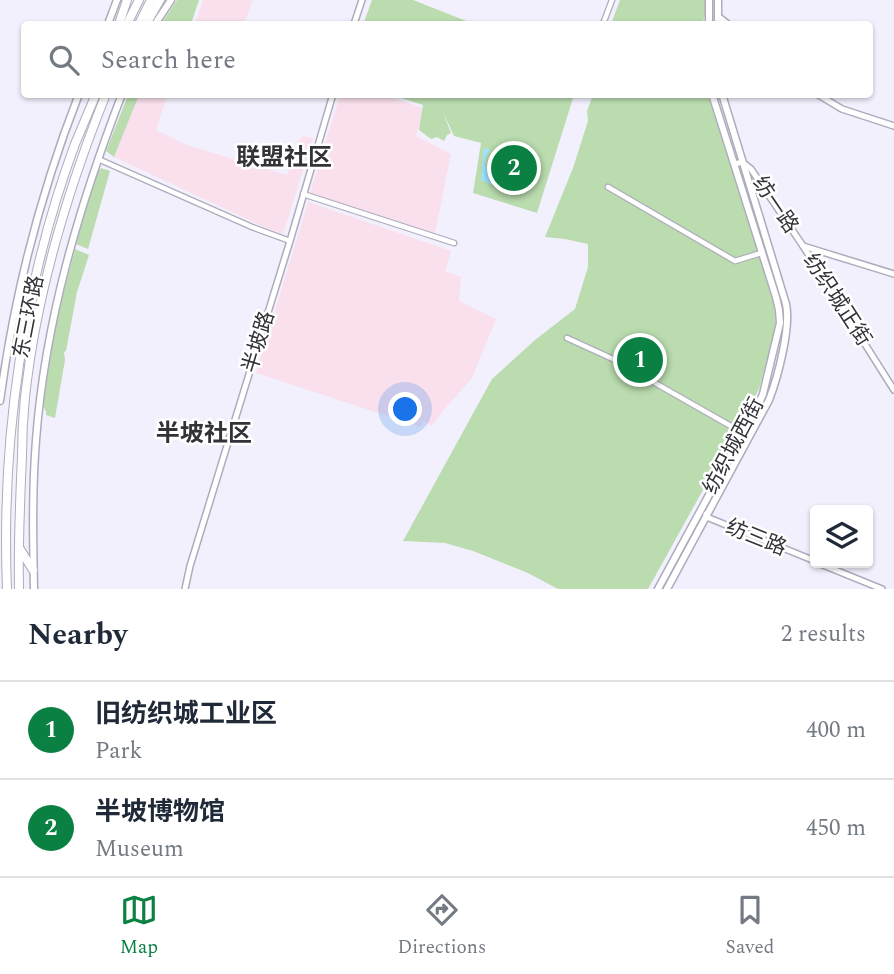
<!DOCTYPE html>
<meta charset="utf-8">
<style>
:root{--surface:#fff;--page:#f2f2f3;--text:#1f2937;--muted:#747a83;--line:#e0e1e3;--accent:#0b8043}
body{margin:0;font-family:Spectral,"Noto Sans SC",serif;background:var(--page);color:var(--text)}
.controls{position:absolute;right:21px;bottom:21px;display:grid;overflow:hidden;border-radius:7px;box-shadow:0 2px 5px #0004}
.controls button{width:63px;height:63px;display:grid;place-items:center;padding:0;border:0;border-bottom:2px solid var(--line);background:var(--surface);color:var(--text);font:35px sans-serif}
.you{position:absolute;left:406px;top:410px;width:24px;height:24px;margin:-18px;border:5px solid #fff;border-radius:50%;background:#1a73e8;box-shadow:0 0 0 10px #1a73e833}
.badge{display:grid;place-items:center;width:46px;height:46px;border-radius:50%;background:var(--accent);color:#fff;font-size:23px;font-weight:700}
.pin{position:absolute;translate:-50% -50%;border:4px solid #fff;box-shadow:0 2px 7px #0006}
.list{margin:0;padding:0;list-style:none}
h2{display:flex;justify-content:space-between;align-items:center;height:91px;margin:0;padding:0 28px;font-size:30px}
h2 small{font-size:23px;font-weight:400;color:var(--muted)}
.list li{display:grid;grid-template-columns:46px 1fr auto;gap:21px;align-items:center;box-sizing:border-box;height:98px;padding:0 28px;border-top:2px solid var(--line)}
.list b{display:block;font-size:26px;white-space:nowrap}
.list p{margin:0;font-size:23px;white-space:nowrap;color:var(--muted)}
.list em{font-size:23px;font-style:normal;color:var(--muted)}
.icon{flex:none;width:38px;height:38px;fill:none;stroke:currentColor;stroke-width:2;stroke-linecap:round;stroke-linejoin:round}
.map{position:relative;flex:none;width:894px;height:589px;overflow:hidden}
.search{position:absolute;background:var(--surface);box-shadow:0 2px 5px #0004;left:21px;right:21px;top:21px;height:77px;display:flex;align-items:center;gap:18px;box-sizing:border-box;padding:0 24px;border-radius:7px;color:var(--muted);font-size:26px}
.sheet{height:287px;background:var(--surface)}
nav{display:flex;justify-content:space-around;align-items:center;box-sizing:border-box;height:98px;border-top:2px solid var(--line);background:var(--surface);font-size:19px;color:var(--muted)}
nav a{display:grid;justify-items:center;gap:4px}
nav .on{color:var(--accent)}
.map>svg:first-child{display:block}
</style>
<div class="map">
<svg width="894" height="589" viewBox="0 0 894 589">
<rect width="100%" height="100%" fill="#f2f0fd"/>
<g fill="#f9e0ec">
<path d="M203 0H253L244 24H195Z"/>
<path d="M139 95H167L156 130 187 145 287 175 297 143 303 136 313 138 283 234 262 226 114 157Z"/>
<path d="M340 95H384L425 109 416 136 451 154 435 233 310 193Z"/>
<path d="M308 202 451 251 445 271 461 277 459 301 496 319 472 378 442 412 432 426 423 421 421 427 256 373Z"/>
</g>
<g fill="#badcaf">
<path d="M177 0H199L191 24H161Z"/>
<path d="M372 0H413L474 24H366L364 22Z"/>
<path d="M620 0H705V16L702 24H611Z"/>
<path d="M128 95H139L114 157 106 151Z"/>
<path d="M392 95H574L537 213 473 193 481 143 454 136 443 112 451 133 447 135 444 141 437 137 431 139 419 130 423 105Z"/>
<path d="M593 95H708L774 304 776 326 759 389 648 589H558L528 573 473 551 445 543 403 541 492 379 535 340 575 309 588 267V244L565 239 545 237 573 168 588 121 587 111Z"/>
<path d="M101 168 110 171 88 249 76 244 82 219 97 172Z"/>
<path d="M75 249 89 255 77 292 66 351 64 352 65 360 55 418 46 415V412L43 405 55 326Z"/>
</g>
<path fill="#a0e5ff" d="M488 148 490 150 486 157 485 166 497 170 499 176 507 182 506 187 502 189 481 180 484 149Z"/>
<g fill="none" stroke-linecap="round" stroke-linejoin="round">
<g stroke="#aeacbc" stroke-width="7">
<g id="minor">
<path d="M603 24 612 0"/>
<path d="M98 159 252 227 290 241"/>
<path d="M608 187 735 261 761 253"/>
<path d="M303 194 454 243"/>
<path d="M567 338 613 359 743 433"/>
</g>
</g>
<g stroke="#aeacbc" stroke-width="8">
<g id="tertiary">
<path d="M719 17 728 24"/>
<path d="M354 24 362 0"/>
<path d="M817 94 842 109 894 126"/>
<path d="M735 164 742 162 751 169 803 246 894 274"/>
<path d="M803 246 894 390"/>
<path d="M706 514 709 518 815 561"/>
<path d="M818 563 882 589"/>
<path d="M185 589 190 566 290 241 333 94"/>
</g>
</g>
<g stroke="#aeacbc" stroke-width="9">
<g id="secondary">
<path d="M718 0V24"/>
<path d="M108 24 117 0"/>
<path d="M155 24 171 0"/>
<path d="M709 24V0"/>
<path d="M0 401C14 295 40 194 79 94"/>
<path d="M34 589C33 539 32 490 36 440 45 321 79 206 122 94"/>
<path d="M658 589 760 401 763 394 780 323 779 310 776 297 712 94"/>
<path d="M667 589 769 400C778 377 791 327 786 304L722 94"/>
</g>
</g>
<g stroke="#aeacbc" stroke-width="10">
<g id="trunk">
<path d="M119 24 127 0"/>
<path d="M127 24 139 0"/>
<path d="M139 24 151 0"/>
<path d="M146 24 160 0"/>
<path d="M20 549 33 570"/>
<path d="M7 589C1 439 23 285 75 144 82 127 89 111 96 94"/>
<path d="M19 589C18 544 20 500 22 456 22 436 23 417 25 397 36 296 68 189 106 94"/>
</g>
</g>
<use href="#minor" stroke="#fff" stroke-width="4.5"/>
<use href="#tertiary" stroke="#fff" stroke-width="5"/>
<use href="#secondary" stroke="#fff" stroke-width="6"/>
<use href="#trunk" stroke="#fff" stroke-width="8"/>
</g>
<g text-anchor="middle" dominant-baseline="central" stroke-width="5" stroke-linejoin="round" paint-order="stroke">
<g font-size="21" fill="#323238" stroke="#fff">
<text transform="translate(775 205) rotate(56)">纺一路</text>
<text transform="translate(837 300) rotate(57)">纺织城正街</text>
<text transform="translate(29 317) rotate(-79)">东三环路</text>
<text transform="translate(259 342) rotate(-73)">半坡路</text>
<text transform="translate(734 446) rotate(-62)">纺织城西街</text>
<text transform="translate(756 538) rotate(22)">纺三路</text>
</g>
<g font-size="24" font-weight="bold" fill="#323238" stroke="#fff">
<text x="284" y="158">联盟社区</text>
<text x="204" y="434">半坡社区</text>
</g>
</g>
</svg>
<div class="controls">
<button><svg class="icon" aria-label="layers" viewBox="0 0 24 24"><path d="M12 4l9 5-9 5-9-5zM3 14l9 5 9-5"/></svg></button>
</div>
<div class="you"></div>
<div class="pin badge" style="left:640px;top:360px">1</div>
<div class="pin badge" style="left:514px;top:168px">2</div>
<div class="search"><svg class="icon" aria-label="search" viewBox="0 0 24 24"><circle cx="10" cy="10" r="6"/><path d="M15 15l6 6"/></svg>Search here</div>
</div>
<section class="sheet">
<h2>Nearby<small>2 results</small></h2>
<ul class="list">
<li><span class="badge">1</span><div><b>旧纺织城工业区</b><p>Park</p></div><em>400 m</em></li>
<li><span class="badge">2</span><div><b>半坡博物馆</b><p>Museum</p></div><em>450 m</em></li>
</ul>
</section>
<nav>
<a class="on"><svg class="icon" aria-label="map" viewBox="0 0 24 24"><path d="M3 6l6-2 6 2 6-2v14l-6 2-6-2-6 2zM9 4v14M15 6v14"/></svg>Map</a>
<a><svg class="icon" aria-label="directions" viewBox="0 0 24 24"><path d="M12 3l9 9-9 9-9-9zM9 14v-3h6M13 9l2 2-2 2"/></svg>Directions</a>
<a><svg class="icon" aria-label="saved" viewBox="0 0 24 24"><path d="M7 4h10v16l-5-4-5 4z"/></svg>Saved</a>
</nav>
